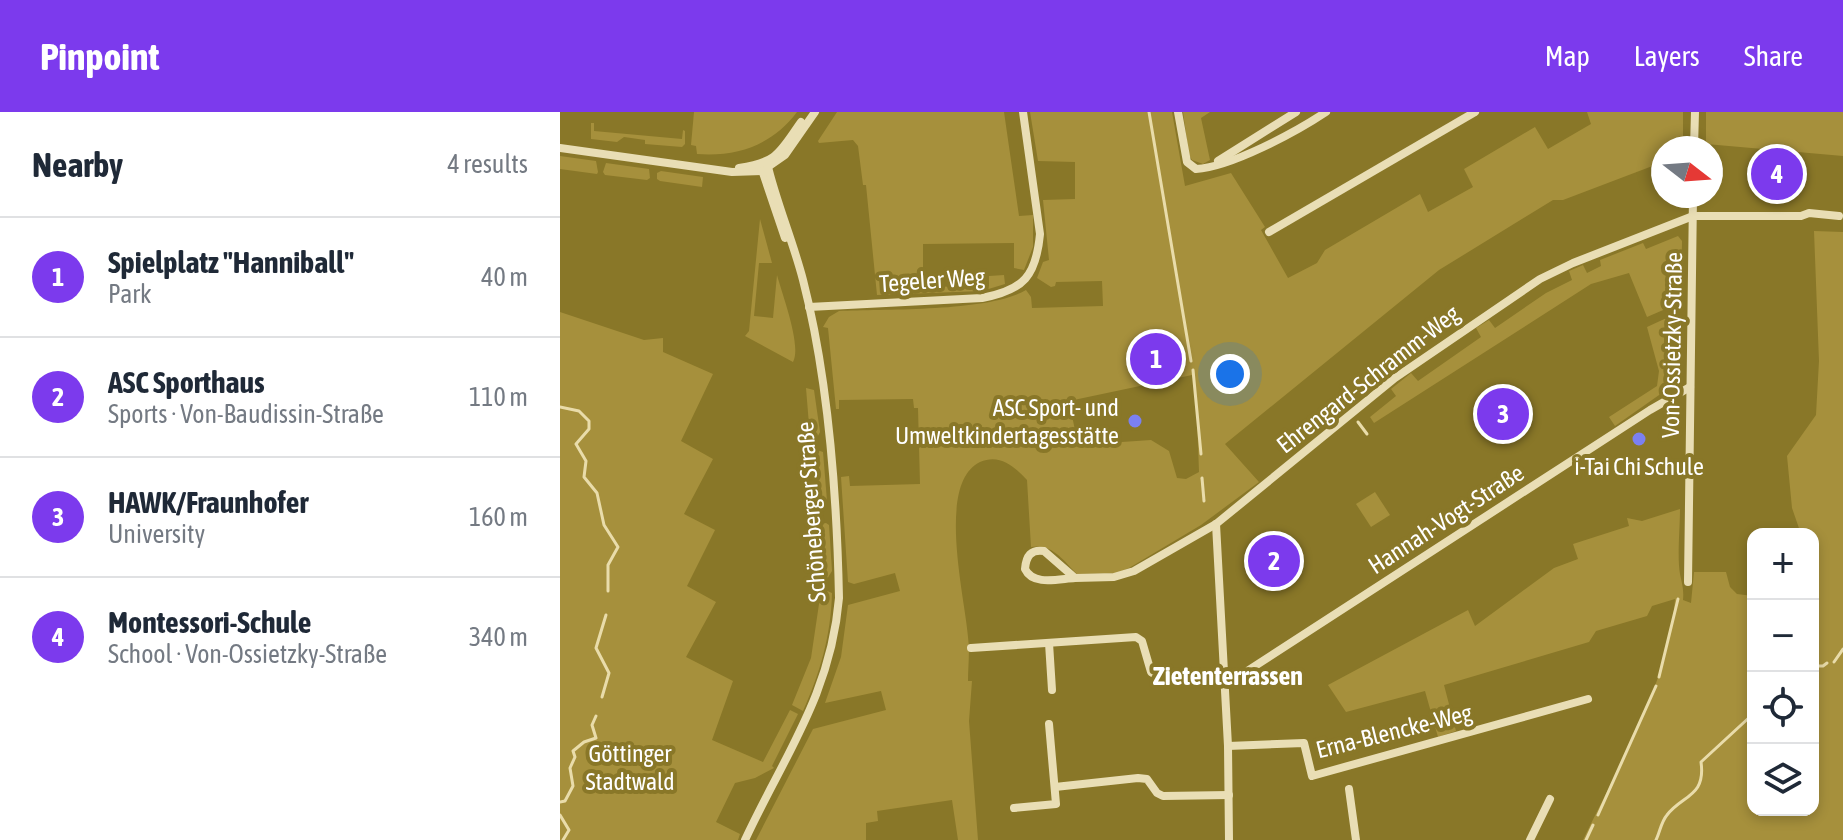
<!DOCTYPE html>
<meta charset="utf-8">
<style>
:root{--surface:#fff;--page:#f6f6f7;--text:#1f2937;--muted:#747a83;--line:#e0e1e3;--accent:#7c3aed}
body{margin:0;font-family:"Asap Condensed",sans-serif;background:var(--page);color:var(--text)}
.controls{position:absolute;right:24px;bottom:24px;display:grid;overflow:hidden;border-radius:16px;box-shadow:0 4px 12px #0003}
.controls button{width:72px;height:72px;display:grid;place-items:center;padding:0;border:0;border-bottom:2px solid var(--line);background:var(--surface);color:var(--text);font:40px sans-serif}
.compass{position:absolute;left:1091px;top:24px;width:72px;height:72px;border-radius:50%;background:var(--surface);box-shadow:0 4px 12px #0003;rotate:107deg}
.you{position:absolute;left:670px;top:262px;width:28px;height:28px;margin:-20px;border:6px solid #fff;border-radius:50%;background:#1a73e8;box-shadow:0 0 0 12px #1a73e833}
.badge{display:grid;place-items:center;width:52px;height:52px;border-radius:50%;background:var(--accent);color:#fff;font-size:26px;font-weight:700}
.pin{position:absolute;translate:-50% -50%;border:4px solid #fff;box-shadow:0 2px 8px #0006}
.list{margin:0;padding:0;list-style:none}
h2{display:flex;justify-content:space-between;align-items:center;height:104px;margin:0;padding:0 32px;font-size:34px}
h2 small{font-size:26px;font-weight:400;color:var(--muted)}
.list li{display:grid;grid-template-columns:52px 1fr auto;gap:24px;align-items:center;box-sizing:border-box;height:120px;padding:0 32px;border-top:2px solid var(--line)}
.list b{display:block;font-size:30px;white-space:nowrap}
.list p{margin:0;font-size:26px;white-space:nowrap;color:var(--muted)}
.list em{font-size:26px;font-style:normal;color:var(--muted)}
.icon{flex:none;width:44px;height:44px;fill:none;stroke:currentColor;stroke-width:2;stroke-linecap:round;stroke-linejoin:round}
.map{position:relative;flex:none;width:1283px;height:728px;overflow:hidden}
header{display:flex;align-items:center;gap:48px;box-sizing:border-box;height:112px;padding:0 40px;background:var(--accent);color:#fff}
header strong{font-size:38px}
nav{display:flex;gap:44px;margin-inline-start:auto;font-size:28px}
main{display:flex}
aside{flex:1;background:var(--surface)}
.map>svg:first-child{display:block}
</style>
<header>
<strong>Pinpoint</strong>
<nav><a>Map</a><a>Layers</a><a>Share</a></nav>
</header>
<main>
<aside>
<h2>Nearby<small>4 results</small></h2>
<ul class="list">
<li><span class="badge">1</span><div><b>Spielplatz &quot;Hanniball&quot;</b><p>Park</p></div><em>40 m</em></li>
<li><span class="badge">2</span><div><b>ASC Sporthaus</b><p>Sports · Von-Baudissin-Straße</p></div><em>110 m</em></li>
<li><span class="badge">3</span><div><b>HAWK/Fraunhofer</b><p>University</p></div><em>160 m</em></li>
<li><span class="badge">4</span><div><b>Montessori-Schule</b><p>School · Von-Ossietzky-Straße</p></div><em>340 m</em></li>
</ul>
</aside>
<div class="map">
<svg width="1283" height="728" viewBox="0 0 1283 728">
<rect width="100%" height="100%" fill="#897728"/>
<g fill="#a6903c" fill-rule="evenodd">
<path d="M134 0H237C212 33 178 45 137 42L136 34 131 33Z"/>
<path d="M277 0H444L459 104 473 103V135L464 158 454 156V131L363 132V175L429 174V164L444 163 445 172 422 179 317 183 306 73H303L298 34 293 28 259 31 258 29Z"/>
<path d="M470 0H612L625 74 671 61 705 115 701 118 728 166 757 151 765 138 860 82 868 100 913 75 904 57 975 15 988 37 1031 12 1027 0H1123V36H1103V50L1003 88H993L879 158 665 332 699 370 641 413 569 456 557 461 517 462C503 448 492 431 471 435L467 368C455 355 440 341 420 350 376 371 405 485 408 525 410 540 408 554 408 569H412L409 609 418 728H398L392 688 317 699 318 709 306 711V728H196L253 617 326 598 321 579 265 591 281 545 288 493 340 479 335 461 294 472 288 470 281 365 289 364 290 374 360 372 358 296H354L353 287 279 288V297H276L268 216 263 215 269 205 279 199C325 197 430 200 466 178L471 185 472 196 543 194 542 169 496 170 495 174 491 175 477 166 483 150 489 148 483 88 515 87V50L478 49ZM632 263 636 277 639 360 626 367 617 366 609 339 591 328 518 333 509 289Z"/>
<path d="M623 0H650L641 6 650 48 643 52 632 48 629 43Z"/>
<path d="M1146 0H1283V44L1146 32Z"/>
<path d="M31 11H34V19L122 27 123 18 125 19V32L122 35 85 32V28L64 25 57 30 31 27Z"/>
<path d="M0 44 36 49 38 60 37 62 0 57Z"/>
<path d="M46 51 89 57 90 66 87 68 45 63 43 60Z"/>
<path d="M101 59 143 65 142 75 100 69 97 67V61Z"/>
<path d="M200 107 212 151H199L194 204 213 206 217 163C222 182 242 234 233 250L185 224 189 219Z"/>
<path d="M1254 119 1283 120V728H1023C1058 655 1110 568 1115 487L1092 494 1087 504 1036 519 1029 530 884 573 896 619 878 625 865 579 786 600 768 573 908 498 915 514 994 456 1018 447 1013 432 1069 414 1067 406 1082 409 1120 397C1120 416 1117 445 1120 462 1122 472 1124 477 1123 488L1131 491 1134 460H1166L1170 475 1177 482 1193 484V698H1253V422H1241L1232 396 1227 344 1256 303 1259 249Z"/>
<path d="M1118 124 1122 129 1121 185 1117 192 1087 205 1069 161 1031 172 814 311 810 305 836 284 831 277 851 261 858 269 921 225 916 216 929 208 935 216 986 181 1012 168 1009 159 1023 153 1027 161 1041 154 1040 148 1083 131 1086 137Z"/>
<path d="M0 200 84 228 103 226V240L153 262 121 329 153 347 124 402 155 418 127 474 156 490 126 545 173 569 152 628 203 650 230 598 238 602 212 654 214 656 195 666 175 671 156 710 180 722 178 728H0Z"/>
<path d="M1113 203 1120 205 1119 269 1055 314 1049 305 1097 274 1099 259 1087 215Z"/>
<path d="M246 276 254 278 260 320 251 337Z"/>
<path d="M257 338 263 340 267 389 256 410 252 348Z"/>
<path d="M815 380 830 403 811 415 796 392Z"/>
<path d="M266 411 269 413 272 459 259 480 257 422 262 412Z"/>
<path d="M265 478 272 481C271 524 260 561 243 599L232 593 251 546 259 492Z"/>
</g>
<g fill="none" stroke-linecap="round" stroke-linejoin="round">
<g stroke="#e9dcaa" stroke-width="3">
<path d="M589 0 631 249"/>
<path d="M633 258 641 342"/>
<path d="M0 295 19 299 29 309V317L16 332 26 349 24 365 37 381 44 413 58 435 48 453V479"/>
<path d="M798 310 807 322"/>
<path d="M642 366 644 389"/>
<path d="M1274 550 1283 537"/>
<path d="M1253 554H1263L1267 551"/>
<path d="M1099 565 1118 487"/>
<path d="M42 585 49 561 36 536 46 503"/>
<path d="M0 690 5 689 13 674 10 656 15 645 13 639 24 630 36 626 32 613 36 604"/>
<path d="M0 703 9 718 3 728"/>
<path d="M1038 703 1096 574"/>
<path d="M1026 728 1033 713"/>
<path d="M1096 728C1100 720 1101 710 1107 703 1122 683 1146 685 1141 650L1193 602"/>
</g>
<g stroke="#e9deb5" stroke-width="8">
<path d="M618 0 627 50 636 57C671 55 736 20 766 0"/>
<path d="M0 36 172 60 202 59 225 43 255 0"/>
<path d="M1134 36 1135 0"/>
<path d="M658 49 736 0"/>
<path d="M200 52 225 126"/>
<path d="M179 56C218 50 219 41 241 10"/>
<path d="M709 120 915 0"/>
<path d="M249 195 422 186C464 178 476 164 480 122L463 0"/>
<path d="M656 412 668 634 669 728"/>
<path d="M515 466C498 467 473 474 465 457 466 444 471 437 484 439L515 466 554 465 574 459 656 412 835 266 980 167 1013 151 1133 104H1241L1249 101 1279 104"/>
<path d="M1128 470 1133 84"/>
<path d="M489 531 492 578"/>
<path d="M411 536 576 525 582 529 591 560 599 565 663 561"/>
<path d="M664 574 1090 298 1130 275"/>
<path d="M668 634 744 631 752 664 1028 587"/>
<path d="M495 675 578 666 587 667 597 681 603 684 669 683"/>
<path d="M789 677 796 728"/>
<path d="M454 696 496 692 489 612"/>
<path d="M185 728C224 644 271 582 279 486 277 387 268 265 243 168 233 129 216 90 207 51"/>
<path d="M970 728 990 687"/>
</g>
</g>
<g fill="#7b80f1" stroke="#897728" stroke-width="3">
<circle cx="575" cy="309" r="8"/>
<circle cx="1079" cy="327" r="8"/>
</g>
<g text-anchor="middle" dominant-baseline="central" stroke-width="8" stroke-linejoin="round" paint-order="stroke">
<g font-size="24" fill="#fff" stroke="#897728">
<text transform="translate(372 168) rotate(-4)">Tegeler Weg</text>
<text transform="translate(1112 233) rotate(-89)">Von-Ossietzky-Straße</text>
<text transform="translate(808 267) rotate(-38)">Ehrengard-Schramm-Weg</text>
<text transform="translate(251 400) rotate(-94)">Schöneberger Straße</text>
<text transform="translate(886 407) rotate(-33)">Hannah-Vogt-Straße</text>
<text transform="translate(834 619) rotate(-14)">Erna-Blencke-Weg</text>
</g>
<g font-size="24" fill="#fff" stroke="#897728" text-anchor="end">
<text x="559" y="295">ASC Sport- und<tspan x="559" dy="28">Umweltkindertagesstätte</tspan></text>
<text x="1079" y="354" text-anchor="middle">i-Tai Chi Schule</text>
</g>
<g font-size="24" fill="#fff" stroke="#897728">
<text x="70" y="641">Göttinger<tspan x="70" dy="28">Stadtwald</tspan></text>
</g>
<g font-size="26" font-weight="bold" fill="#fff" stroke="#897728">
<text x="668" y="564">Zietenterrassen</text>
</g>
</g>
</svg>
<div class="controls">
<button>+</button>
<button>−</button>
<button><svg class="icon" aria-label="locate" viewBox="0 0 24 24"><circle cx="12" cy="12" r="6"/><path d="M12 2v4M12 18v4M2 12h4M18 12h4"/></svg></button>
<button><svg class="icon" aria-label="layers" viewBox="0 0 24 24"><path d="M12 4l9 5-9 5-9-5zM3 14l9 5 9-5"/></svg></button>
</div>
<svg class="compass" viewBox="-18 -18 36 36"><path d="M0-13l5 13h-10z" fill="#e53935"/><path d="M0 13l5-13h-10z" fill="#747a83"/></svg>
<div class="you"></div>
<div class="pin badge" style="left:596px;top:247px">1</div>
<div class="pin badge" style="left:714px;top:449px">2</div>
<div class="pin badge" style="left:943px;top:302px">3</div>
<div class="pin badge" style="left:1217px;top:62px">4</div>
</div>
</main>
